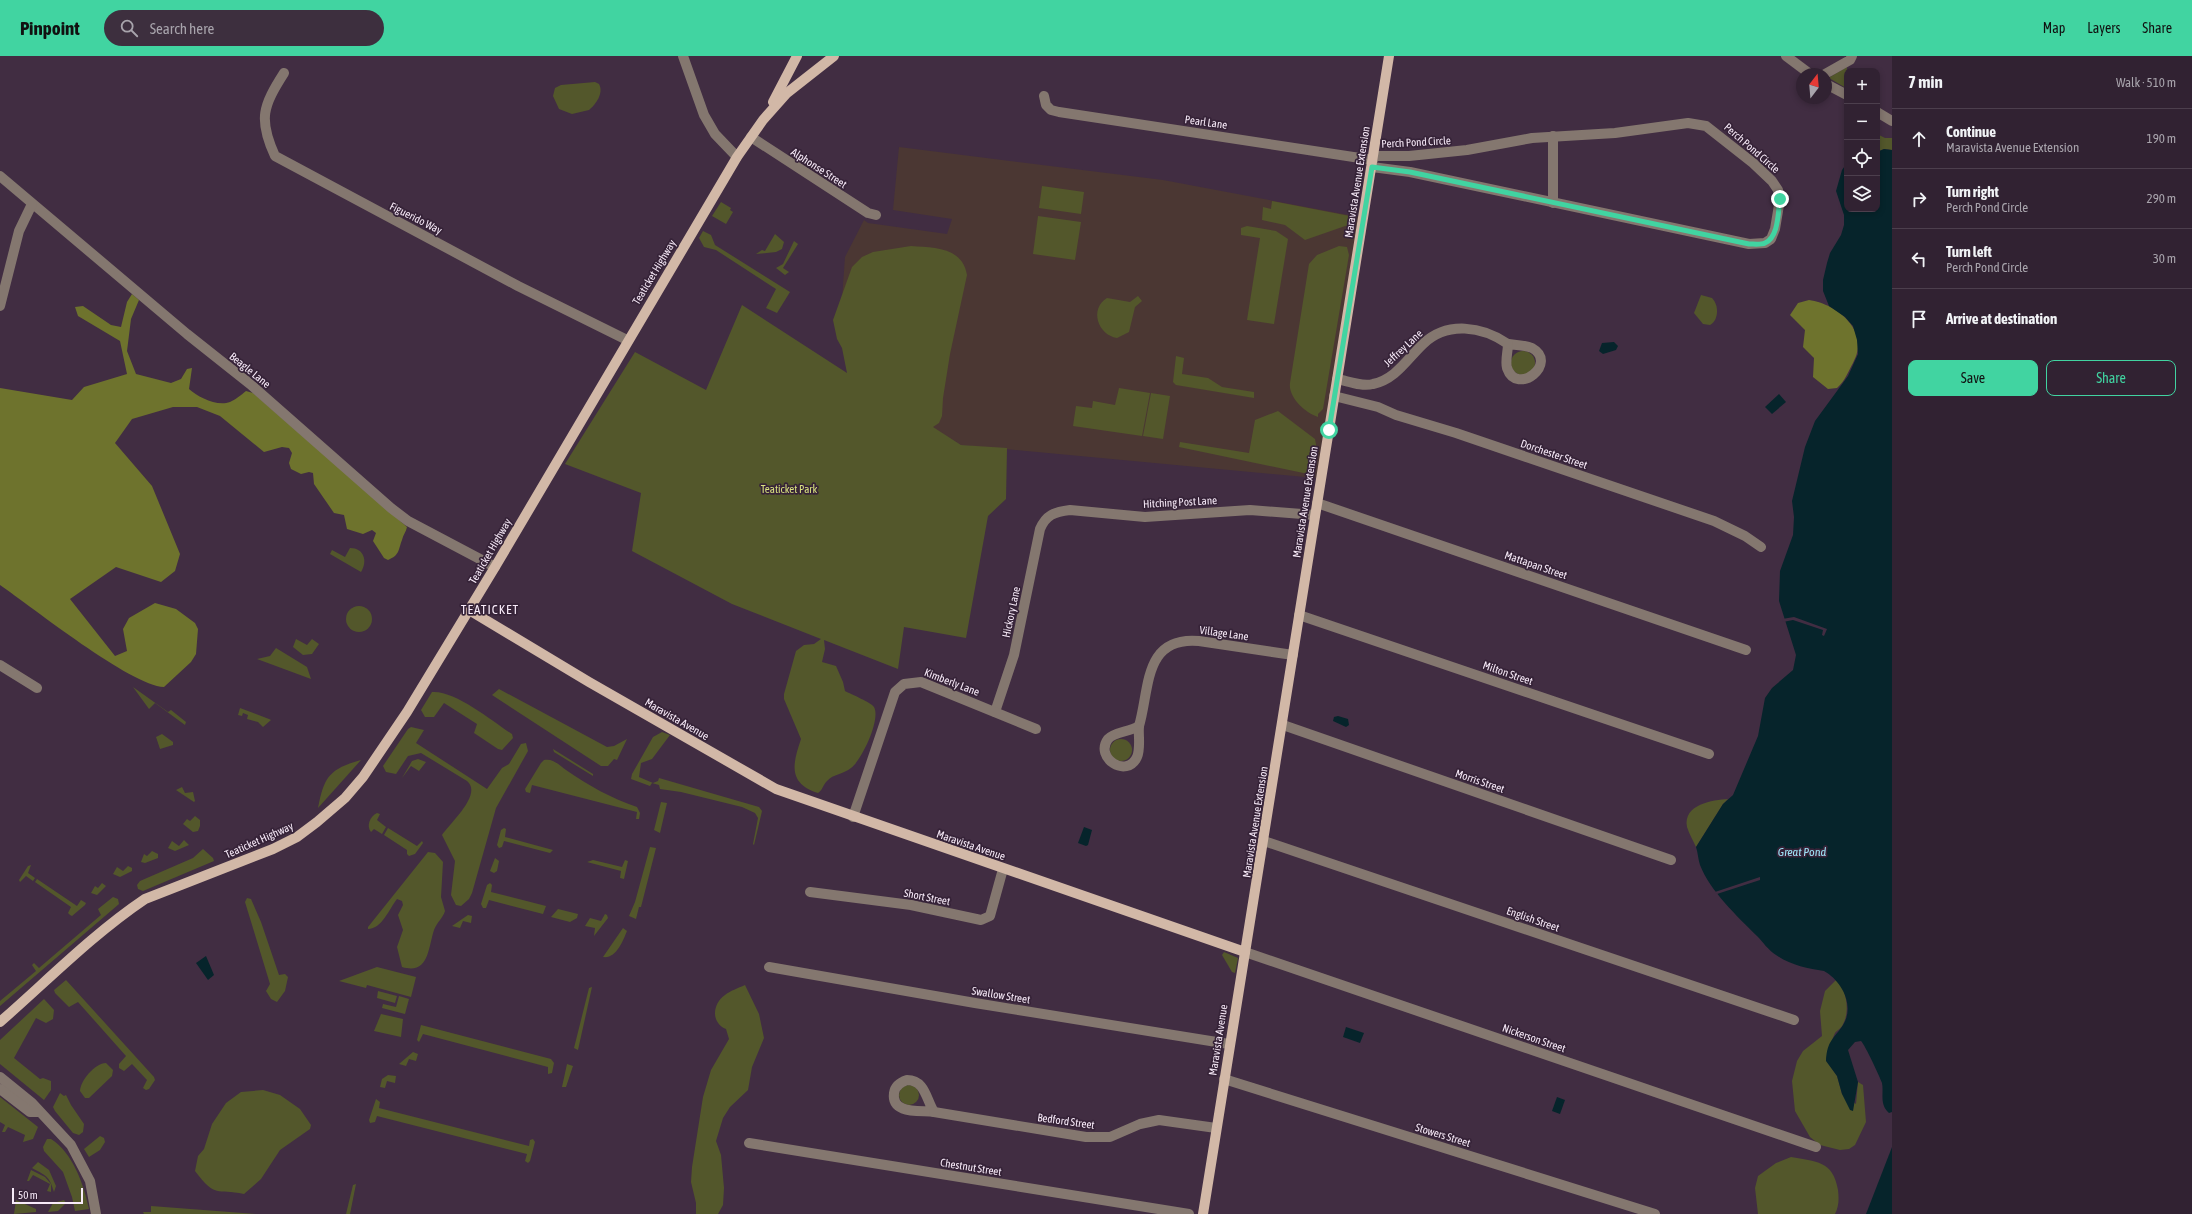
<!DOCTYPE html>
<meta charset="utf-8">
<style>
:root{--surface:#312232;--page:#3d2f3e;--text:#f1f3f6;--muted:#a8a4ac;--line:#4c3f4d;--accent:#41d4a1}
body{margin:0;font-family:"Asap Condensed",sans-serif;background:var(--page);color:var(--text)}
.controls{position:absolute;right:12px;top:12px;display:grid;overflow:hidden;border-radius:8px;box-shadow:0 2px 6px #0003}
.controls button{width:36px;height:36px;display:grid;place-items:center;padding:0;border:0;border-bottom:1px solid var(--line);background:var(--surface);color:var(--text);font:20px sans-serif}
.compass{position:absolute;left:1796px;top:12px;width:36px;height:36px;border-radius:50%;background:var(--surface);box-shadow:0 2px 6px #0003;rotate:16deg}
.scale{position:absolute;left:12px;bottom:10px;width:71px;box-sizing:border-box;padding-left:4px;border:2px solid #f8ebf9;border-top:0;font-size:11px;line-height:14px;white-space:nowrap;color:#f8ebf9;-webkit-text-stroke:3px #362338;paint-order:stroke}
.stop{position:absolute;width:12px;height:12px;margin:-9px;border:3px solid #41d4a1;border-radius:50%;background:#fff}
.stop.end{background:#41d4a1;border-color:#fff;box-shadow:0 1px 4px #0008}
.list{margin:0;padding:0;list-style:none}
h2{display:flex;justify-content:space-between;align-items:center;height:52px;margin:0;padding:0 16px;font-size:17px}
h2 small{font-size:13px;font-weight:400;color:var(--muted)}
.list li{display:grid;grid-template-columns:26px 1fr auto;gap:12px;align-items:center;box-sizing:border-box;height:60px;padding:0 16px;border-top:1px solid var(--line)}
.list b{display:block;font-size:15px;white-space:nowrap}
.list p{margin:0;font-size:13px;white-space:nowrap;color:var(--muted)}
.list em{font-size:13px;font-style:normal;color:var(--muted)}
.actions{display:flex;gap:8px;padding:12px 16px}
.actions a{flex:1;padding:9px 0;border:1px solid var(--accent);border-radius:8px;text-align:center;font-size:14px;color:var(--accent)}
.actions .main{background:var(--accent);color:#111}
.icon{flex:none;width:22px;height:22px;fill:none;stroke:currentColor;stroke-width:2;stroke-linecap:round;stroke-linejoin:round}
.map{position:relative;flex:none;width:1892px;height:1158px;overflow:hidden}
header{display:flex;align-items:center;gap:24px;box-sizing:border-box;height:56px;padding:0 20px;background:var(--accent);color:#111}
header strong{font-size:19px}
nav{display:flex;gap:22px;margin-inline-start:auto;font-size:14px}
.search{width:280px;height:36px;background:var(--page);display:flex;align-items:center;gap:10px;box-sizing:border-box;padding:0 14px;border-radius:22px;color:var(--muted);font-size:15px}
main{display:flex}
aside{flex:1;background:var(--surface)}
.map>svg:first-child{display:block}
</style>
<header>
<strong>Pinpoint</strong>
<div class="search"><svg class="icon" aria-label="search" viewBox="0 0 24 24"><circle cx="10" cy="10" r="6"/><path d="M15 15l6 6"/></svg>Search here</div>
<nav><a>Map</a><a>Layers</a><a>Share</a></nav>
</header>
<main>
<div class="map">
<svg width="1892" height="1158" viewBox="0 0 1892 1158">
<rect width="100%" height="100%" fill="#412d42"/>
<path fill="#4b3733" d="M899 91 1163 124 1359 161 1316 422 961 389 904 354 840 270 845 201 864 164 868 167 947 178 952 163 893 154Z"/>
<g fill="#53572b">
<path d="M1847 11 1846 32 1829 22 1830 21Z"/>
<path d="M595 26 599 28C604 37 596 48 589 54L572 58 559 53 553 40 555 32 561 29Z"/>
<path d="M1877 78 1885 82H1892V94L1884 93 1877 96Z"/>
<path d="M1042 130 1084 136 1081 158 1039 152Z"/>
<path d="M1272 145 1355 161 1348 169 1305 184 1285 169 1262 164 1263 151 1271 153Z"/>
<path d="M721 146 731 152 730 154 733 156 726 168 712 160Z"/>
<path d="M1038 160 1081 166 1075 204 1033 198Z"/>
<path d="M1247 170 1276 175 1288 183 1274 268 1247 264 1260 182 1241 179V172Z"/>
<path d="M703 175 711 179 715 189 790 236 777 257 766 252 776 233 716 194 704 191 699 182Z"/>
<path d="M775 178 784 186 782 193 776 196 756 198 762 194 765 195Z"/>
<path d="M794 185 798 188 783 212 789 216 785 219 776 212 783 208Z"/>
<path d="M911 190C933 192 962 190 967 219L950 298 943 342 942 360 939 367 933 371 961 389 1007 392 1006 443 988 460 966 582 904 571 898 613 824 584 825 593 822 606 836 610 843 626 845 635C851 638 872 647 874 651 881 663 862 704 851 712 844 718 833 718 827 725 823 729 822 735 818 737 787 727 793 707 801 683L784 643V638L796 595 804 589 814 588 821 583 732 548 632 495 641 437 565 408 635 296 706 334 742 249 847 317 842 292 837 283 833 264 852 211 862 201 873 196Z"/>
<path d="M1339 190 1347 191 1349 199 1323 353 1318 358V361C1305 357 1288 341 1290 327L1309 208 1317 199Z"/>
<path d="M1701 239 1712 242C1719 249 1719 264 1710 269L1703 268 1694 257Z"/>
<path d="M1138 240 1142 245 1135 251 1129 276 1117 282C1098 279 1089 253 1107 242L1130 246Z"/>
<circle cx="1523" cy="307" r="12"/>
<path d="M1176 300 1184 302 1182 318 1208 322 1222 331 1254 336V342L1176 329 1173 326Z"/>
<path d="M1119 332 1150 337 1142 380 1073 370 1076 350 1092 352 1093 345 1115 349Z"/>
<path d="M1151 337 1170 340 1163 383 1143 380Z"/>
<path d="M1278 355 1315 383 1317 394 1313 419 1179 391 1180 386 1249 397 1255 364Z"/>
<path d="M350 492C364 492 368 505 361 516L330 498 332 494 345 501Z"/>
<circle cx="359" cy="563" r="13"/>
<path d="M296 583 307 589 312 583 319 588 312 598 303 599 293 591Z"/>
<path d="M276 592 307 611 311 623 257 603 270 600Z"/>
<path d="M133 631 168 656 171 654 186 666 185 669 155 647 149 653Z"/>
<path d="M499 633 607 691 614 690 627 683 617 704 614 703 608 710H601L492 639Z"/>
<path d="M432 636C455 634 492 665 512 678L513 682 502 694 498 693 474 677 477 668 444 647 434 661H425L421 654Z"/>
<path d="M240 652 269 663 271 664 263 671 258 666 247 663 248 659 243 657 242 660 238 659Z"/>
<path d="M411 671 424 674 416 687 487 733 502 712 509 708 521 688 526 687 528 695 496 752 472 837 469 843 461 850 456 849 451 839 455 805 442 779C450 767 483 738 467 725L421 697 408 700 396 718 386 716 383 710 408 673Z"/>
<path d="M662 676 670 679 652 703 641 707 639 721 653 727 658 725 659 722 759 751 762 755 754 789 753 788 758 762 755 757 742 751 681 736 660 733 659 729 652 727 650 730 631 723 632 718 653 681Z"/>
<path d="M162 678 173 686V689L160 693 156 681Z"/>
<circle cx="1121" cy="694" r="11"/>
<path d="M553 693 593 718V720L554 696Z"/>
<path d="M418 703 426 706 419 715 411 710 402 722 412 705Z"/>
<path d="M361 704 318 752C324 721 329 713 361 704Z"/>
<path d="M544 704C553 702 559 709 566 714 589 730 611 742 637 751L640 757 639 763H636L637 756 532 729 530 737 526 736 525 733 541 707Z"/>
<path d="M182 731 185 737 193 736 195 745 194 746 176 734Z"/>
<path d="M1728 743 1723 748 1696 791C1693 784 1689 778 1687 771 1683 748 1713 744 1728 743Z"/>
<path d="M661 746 667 747 660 777 654 774Z"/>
<path d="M377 757 380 758 377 764 386 771 382 778 374 773 371 776C366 770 370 760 377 757Z"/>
<path d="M195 760 200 764V770L198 775 193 776 183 768 187 763 190 765Z"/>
<path d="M388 772 417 790 422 785 423 787 415 798 409 800 407 798V794L384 779Z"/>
<path d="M504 772 506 773 505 781 553 794 550 797 504 785 502 791 499 792 497 789 501 774Z"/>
<path d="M184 784 189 789 175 795 168 792 172 785 179 790Z"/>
<path d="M650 791 656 792 641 851H639L636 863 629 860 635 846Z"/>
<path d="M203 793 213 802 214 805 143 835 138 833 137 829 140 825 193 802Z"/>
<path d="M152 795 158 798V802L145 807 141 806 144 798 147 800Z"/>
<path d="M428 796 435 797 443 806 441 841 445 855C443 862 437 866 434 874 428 892 429 919 402 911L397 891 403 874 398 859 403 849 402 845 397 843C389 853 382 873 368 873V871Z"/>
<path d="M495 802 499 805 497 815 494 817 490 815Z"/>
<path d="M593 804 622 811 625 804 628 805 624 823 620 822 621 815 587 806Z"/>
<path d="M31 809 28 817 35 822 33 825 26 820 20 826 19 824 28 810Z"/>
<path d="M128 810 132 812V815L120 821 113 818 117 811 123 815Z"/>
<path d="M37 823 77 850 81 844 86 847 85 849 72 860 70 859 68 857 71 851 35 826Z"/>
<path d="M102 827 106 830 97 839 91 837 95 830 98 832Z"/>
<path d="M490 827 492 829 491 836 546 850 543 858 489 844 486 852H483L481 848 487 829Z"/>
<path d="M113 841 118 843 119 848 0 950V945L36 915 32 909 34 907 39 912 101 859 98 853Z"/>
<path d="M247 842 251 843 261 866 279 919 285 918 288 921 285 935 277 946 271 943 266 935 270 928 245 846Z"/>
<path d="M558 853 578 858 577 862 570 866 551 861Z"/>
<path d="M605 858 607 859 608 862 594 880 595 872 585 870 590 862 601 865Z"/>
<path d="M468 859 472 860 471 867 463 865 460 872 452 870Z"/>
<path d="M623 872 627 875C623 885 616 903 603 901Z"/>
<path d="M1224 896 1238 902 1235 917 1232 916 1222 899Z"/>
<path d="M377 911 416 921 411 941 367 929 366 932 339 925Z"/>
<path d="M66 924 154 1021 155 1024 149 1033 146 1034 143 1032 147 1024 132 1008 124 1015 119 1012V1008L126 1000 78 946 69 951 55 937 54 934Z"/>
<path d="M1836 924C1847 933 1850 956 1843 968 1842 972 1837 974 1835 977 1831 985 1829 996 1826 1004L1837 1020 1842 1038 1856 1048 1858 1026 1863 1029 1866 1066 1855 1089 1849 1093 1840 1094 1820 1089 1810 1081 1795 1055 1792 1025 1797 1005 1803 995 1822 980 1820 955 1825 935Z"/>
<path d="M745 929 759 958 764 982 752 1011 748 1034 730 1051 723 1062 716 1085 721 1099 724 1132 723 1149 718 1158H696V1147L691 1126 692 1111 703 1041 711 1014 729 983 726 973C711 967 712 948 725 939 730 935 738 932 745 929Z"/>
<path d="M592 931 578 994 574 992 589 932Z"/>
<path d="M378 935 397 940 395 947 377 942Z"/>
<path d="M399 940 409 943 405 958 382 952 383 948 396 951Z"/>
<path d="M44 943 54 954 53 963 46 967 36 962 14 1002 40 1023 43 1022 51 1025V1034L44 1044 0 1008V984Z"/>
<path d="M381 958 403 963 401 981 374 975Z"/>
<path d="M421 969 551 1003 554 1007 552 1017 548 1018V1011L423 978 419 986 417 984Z"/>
<path d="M413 996 418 998 416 1005 409 1003 406 1010 399 1008Z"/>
<path d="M106 1007 113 1014 112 1020 89 1042H85L80 1035C80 1025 95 1007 106 1007Z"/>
<path d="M567 1008 573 1010 566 1031H562Z"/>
<path d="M388 1019 396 1020 395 1027 387 1025 385 1032 380 1031 382 1023Z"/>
<circle cx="909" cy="1039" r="10"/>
<path d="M263 1034 280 1039 300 1053 311 1069 310 1073 280 1094 261 1123 244 1138C216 1132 216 1143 195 1115L198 1100 204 1093 212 1068 226 1047 241 1036Z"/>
<path d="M60 1037 64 1040 66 1039 71 1049 84 1068 83 1076 79 1079 73 1077 55 1055 53 1051Z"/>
<path d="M0 1041 38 1071 33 1083 23 1086 25 1079 8 1071 5 1076H2L5 1069 0 1066Z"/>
<path d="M376 1043 380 1046 379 1052 529 1090 530 1084 533 1083 535 1086 530 1105 528 1107 525 1105 527 1098 377 1060 375 1066 370 1067 369 1064Z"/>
<path d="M100 1080 104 1082 105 1086 100 1094 89 1101 84 1093Z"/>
<path d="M47 1083H51C73 1097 84 1129 89 1153L75 1155 72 1141 63 1116 44 1095 43 1091Z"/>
<path d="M1791 1101C1816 1106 1833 1104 1838 1134 1839 1143 1839 1150 1835 1158H1758L1755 1132 1758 1120 1776 1107Z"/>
<path d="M38 1106 49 1114 56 1130 54 1136C49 1120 47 1120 32 1112Z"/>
<path d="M31 1114 45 1121 51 1128V1136L47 1135 50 1128 33 1119 29 1125H27Z"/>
<path d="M356 1128 350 1158H346L353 1129Z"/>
<path d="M16 1144 36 1153V1156L14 1158Z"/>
<path d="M64 1144 66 1147 58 1155 48 1156 53 1147Z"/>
<path d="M151 1150 256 1158H144L143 1156H151Z"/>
</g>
<g fill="#6e732d">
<path d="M132 238 139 244 131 263 127 295 136 318 171 327 181 323 187 313 192 312 189 333C198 341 217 351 230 346 235 344 241 339 246 335L253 337 407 471C406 476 403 479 402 484 398 494 400 499 388 504L384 502 373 485 376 477 372 474 363 478 347 473 344 459 334 457 314 428 313 417 309 416 301 418 291 413 289 407 292 397 289 392 282 391 264 396 220 360 197 351H173L132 363 115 387 152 430 180 498 175 515 161 526 116 511 70 543 115 600 127 595 123 573 129 562 155 547 176 553 195 567 198 573 196 598 191 606 164 631C131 630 32 551 0 529V332L72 344 84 331 127 318 120 285 78 260 75 251 83 250 111 269 121 271 127 246Z"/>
<path d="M1809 244C1838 248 1871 276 1853 307 1848 316 1845 325 1837 332L1828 333 1813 321 1814 302 1803 291 1805 274 1790 259 1798 247Z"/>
</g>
<g fill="#06242b">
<path d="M1884 93 1892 94V1056L1889 1057C1879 1048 1884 1037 1882 1027 1880 1021 1865 989 1861 985L1855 986 1848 994 1858 1026 1853 1055 1850 1054 1842 1038 1837 1020 1826 1005C1827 984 1834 983 1843 969 1855 950 1842 925 1824 915 1808 913 1790 909 1776 899 1768 894 1763 886 1757 880 1737 860 1710 835 1700 809 1698 803 1698 797 1696 791L1723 748 1733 739 1758 680 1765 642 1772 632 1793 614 1796 599 1779 545 1780 515 1793 479 1794 461 1792 445 1805 391 1815 365 1848 320 1858 298 1857 284 1853 270 1845 261 1829 250 1823 235V224L1827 207 1830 197 1841 179 1844 169V159L1836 135 1842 114 1847 107V153H1877V96Z"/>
<path d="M1614 286 1618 290 1616 294 1603 298 1599 295 1602 287Z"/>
<path d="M1779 338 1786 346 1772 358 1765 351Z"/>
<path d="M1338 660 1348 663 1349 669 1346 671 1333 665 1334 661Z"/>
<path d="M1084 771 1092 774 1088 789 1086 790 1078 787Z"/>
<path d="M206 900 214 919 208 924 196 907Z"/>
<path d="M1346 971 1364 977 1360 987 1343 981Z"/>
<path d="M1557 1041 1565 1044 1560 1058 1552 1055Z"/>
<path d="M1892 1091V1158H1866Z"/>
</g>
<g fill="#412d42">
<path d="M1794 561 1827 573 1824 580 1822 579 1823 574 1793 564 1783 566 1782 563Z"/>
<path d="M1760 821V824L1717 838 1715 836Z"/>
</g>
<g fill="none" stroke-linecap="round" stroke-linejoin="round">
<g stroke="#84776f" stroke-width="10">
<path d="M683 0 704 59 715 78 737 101"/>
<path d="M1786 0 1810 18"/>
<path d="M284 17C263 50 258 63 275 100L518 230 627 284"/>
<path d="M1825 18 1850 4 1852 0"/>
<path d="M1826 28 1847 39"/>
<path d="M1044 40 1046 49 1051 54 1059 56 1373 104"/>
<path d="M1877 56 1892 65"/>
<path d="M751 81 868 157 876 159"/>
<path d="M1372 111 1410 116 1749 188 1765 187 1771 183 1775 173 1780 143 1778 134 1772 125 1753 107 1706 70 1688 67 1615 77 1532 82 1467 94 1409 100H1374"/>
<path d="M0 120 187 278 250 328 391 452 408 465 495 511"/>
<path d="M1553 147V80"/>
<path d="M0 250 19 175 32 148"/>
<path d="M1508 288C1515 289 1525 289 1532 292 1559 307 1517 341 1507 312 1505 305 1508 295 1508 288Z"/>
<path d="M1337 323C1348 325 1361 331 1373 328 1396 323 1407 303 1423 288 1447 265 1482 270 1508 288"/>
<path d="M1334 340 1378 351 1396 359 1456 377 1714 465 1745 480 1761 491"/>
<path d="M1317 447 1746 594"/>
<path d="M1299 559 1709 698"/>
<path d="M0 609 37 632"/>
<path d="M995 656 1014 599 1040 473C1046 459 1054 456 1070 454L1145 461 1250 454 1315 459"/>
<path d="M1283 669 1671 804"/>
<path d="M1139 670C1150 633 1143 580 1199 585L1293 599"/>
<path d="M1139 670C1138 679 1141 692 1137 701 1127 723 1094 702 1108 683 1114 676 1129 676 1139 670Z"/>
<path d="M853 761 895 636 904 628 921 626 1036 673"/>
<path d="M1264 785 1794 964"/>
<path d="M810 836 911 849 981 864 990 860 1003 813"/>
<path d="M1245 896 1816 1091"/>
<path d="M769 911 975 947 1229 988"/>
<path d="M0 1021 32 1047 71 1089 90 1125 96 1158"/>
<path d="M1224 1023 1655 1158"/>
<path d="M907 1024C925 1024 926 1043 934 1056 921 1054 891 1059 894 1037 895 1030 901 1026 907 1024Z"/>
<path d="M0 1033 30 1056H38"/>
<path d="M934 1056 1086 1081H1110L1140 1068 1159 1064 1216 1072"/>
<path d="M749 1087 1189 1158"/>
</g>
<g stroke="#d2b8a7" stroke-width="10">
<path d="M773 46 797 0"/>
<path d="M469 554 589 626 776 733 1245 896"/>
<path d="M0 966C47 925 93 878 145 843L273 793 297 781 317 766 345 742 363 721 407 656 495 511 737 101 763 64 787 37 834 0"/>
<path d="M1203 1158 1389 0"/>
</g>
</g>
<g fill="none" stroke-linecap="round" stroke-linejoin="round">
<path stroke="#41d4a1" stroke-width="5" d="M1329 374 1372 111 1410 116 1749 188C1754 188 1761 189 1765 187 1779 181 1778 155 1780 143"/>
</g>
<g text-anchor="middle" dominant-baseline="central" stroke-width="3.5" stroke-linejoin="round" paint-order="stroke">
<g font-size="11" fill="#f8ebf9" stroke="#362338">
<text transform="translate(1206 66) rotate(8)">Pearl Lane</text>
<text transform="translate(1416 86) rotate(-3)">Perch Pond Circle</text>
<text transform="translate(1752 92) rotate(41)">Perch Pond Circle</text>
<text transform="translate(819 112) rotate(33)">Alphonse Street</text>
<text transform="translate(1357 126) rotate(-81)">Maravista Avenue Extension</text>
<text transform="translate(416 162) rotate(27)">Figuerido Way</text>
<text transform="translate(654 216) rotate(-59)">Teaticket Highway</text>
<text transform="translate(1403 292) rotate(-43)">Jeffrey Lane</text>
<text transform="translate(250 314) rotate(39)">Beagle Lane</text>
<text transform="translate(1554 398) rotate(19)">Dorchester Street</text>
<text transform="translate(1180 446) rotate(-3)">Hitching Post Lane</text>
<text transform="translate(1305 446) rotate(-81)">Maravista Avenue Extension</text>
<text transform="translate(490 495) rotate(-60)">Teaticket Highway</text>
<text transform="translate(1536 509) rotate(19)">Mattapan Street</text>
<text transform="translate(1011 556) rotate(-78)">Hickory Lane</text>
<text transform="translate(1224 577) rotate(8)">Village Lane</text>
<text transform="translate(1508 617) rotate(19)">Milton Street</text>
<text transform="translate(952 626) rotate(21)">Kimberly Lane</text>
<text transform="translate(677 663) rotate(30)">Maravista Avenue</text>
<text transform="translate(1480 725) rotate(19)">Morris Street</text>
<text transform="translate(1255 766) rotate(-81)">Maravista Avenue Extension</text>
<text transform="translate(259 784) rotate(-24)">Teaticket Highway</text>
<text transform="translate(971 789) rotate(19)">Maravista Avenue</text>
<text transform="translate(927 841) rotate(11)">Short Street</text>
<text transform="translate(1533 863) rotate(19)">English Street</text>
<text transform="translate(1001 939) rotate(9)">Swallow Street</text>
<text transform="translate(1534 982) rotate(19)">Nickerson Street</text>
<text transform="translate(1218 984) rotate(-81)">Maravista Avenue</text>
<text transform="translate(1066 1065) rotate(8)">Bedford Street</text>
<text transform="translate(1443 1079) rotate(17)">Stowers Street</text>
<text transform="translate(971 1111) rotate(9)">Chestnut Street</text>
</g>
<g font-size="11" fill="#d9e27f" stroke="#362338">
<text x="789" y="433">Teaticket Park</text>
</g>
<g font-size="12" font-style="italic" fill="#9fe5f8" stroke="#362338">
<text x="1802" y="796">Great Pond</text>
</g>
<g font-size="13" letter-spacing="1" fill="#f8ebf9" stroke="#362338">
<text x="490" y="553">TEATICKET</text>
</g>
</g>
</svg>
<div class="controls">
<button>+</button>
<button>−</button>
<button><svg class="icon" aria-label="locate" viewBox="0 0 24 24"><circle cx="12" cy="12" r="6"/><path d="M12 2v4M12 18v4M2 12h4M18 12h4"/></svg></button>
<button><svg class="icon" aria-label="layers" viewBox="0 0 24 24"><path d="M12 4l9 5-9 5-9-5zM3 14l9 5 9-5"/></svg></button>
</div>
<svg class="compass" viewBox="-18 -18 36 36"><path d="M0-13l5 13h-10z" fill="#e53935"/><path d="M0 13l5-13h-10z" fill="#a8a4ac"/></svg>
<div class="scale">50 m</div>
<div class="stop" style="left:1329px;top:374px"></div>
<div class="stop end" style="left:1780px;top:143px"></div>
</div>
<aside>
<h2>7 min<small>Walk · 510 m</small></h2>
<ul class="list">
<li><svg class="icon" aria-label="ahead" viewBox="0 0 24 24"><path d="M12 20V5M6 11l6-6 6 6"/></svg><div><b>Continue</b><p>Maravista Avenue Extension</p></div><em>190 m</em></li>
<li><svg class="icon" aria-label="right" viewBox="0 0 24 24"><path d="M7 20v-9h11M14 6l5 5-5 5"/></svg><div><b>Turn right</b><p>Perch Pond Circle</p></div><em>290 m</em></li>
<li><svg class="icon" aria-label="left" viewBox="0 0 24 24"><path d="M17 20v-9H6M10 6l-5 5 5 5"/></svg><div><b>Turn left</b><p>Perch Pond Circle</p></div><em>30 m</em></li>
<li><svg class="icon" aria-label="arrive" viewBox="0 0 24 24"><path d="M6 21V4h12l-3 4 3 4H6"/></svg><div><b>Arrive at destination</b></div></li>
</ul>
<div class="actions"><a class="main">Save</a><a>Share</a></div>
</aside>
</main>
